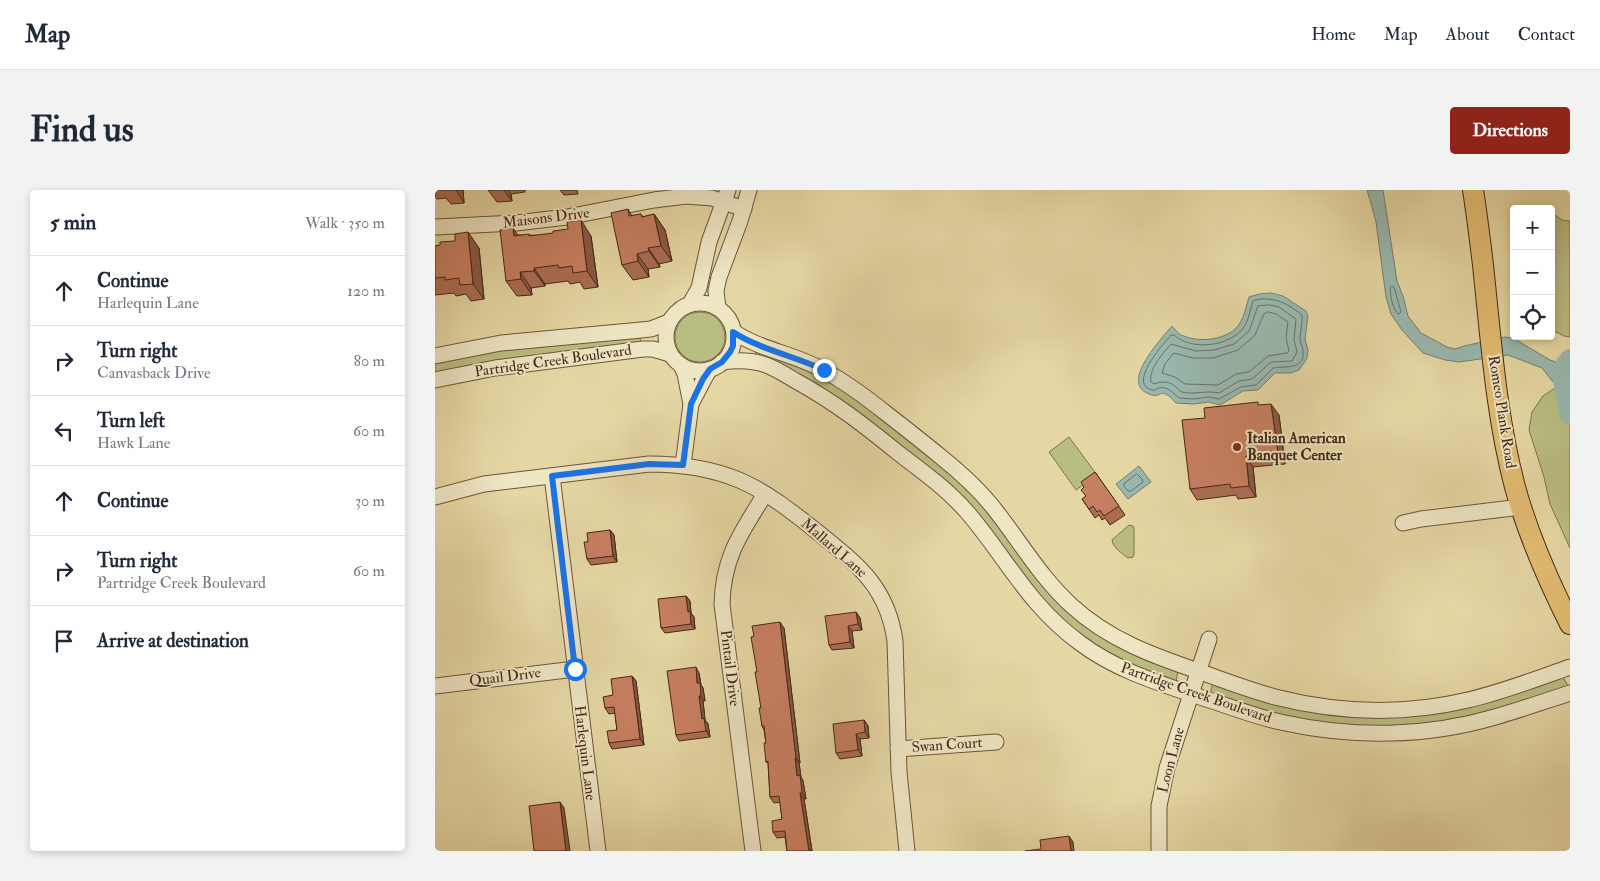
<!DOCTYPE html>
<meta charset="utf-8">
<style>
:root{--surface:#fff;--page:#f2f2f3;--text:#1f2937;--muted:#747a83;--line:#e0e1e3;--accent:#8f2418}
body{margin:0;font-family:"IM FELL Double Pica",serif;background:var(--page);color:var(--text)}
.controls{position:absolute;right:15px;top:15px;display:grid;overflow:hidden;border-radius:5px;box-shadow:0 2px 8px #0003}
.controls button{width:45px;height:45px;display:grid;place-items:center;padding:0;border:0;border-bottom:1px solid var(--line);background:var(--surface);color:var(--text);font:25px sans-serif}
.stop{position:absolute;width:15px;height:15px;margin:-11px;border:4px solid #1a73e8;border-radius:50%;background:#fff}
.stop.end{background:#1a73e8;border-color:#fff;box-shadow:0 1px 5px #0008}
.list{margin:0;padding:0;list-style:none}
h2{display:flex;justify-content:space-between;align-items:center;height:65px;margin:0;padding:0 20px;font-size:21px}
h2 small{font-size:16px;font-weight:400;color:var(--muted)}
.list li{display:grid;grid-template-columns:32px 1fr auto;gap:15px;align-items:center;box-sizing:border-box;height:70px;padding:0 20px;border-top:1px solid var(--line)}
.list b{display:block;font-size:19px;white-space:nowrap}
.list p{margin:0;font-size:16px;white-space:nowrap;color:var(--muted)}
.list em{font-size:16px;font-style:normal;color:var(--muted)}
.icon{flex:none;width:28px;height:28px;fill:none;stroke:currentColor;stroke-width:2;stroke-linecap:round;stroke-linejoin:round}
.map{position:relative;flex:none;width:1135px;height:661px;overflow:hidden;border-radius:5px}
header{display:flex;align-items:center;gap:30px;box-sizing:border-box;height:70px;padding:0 25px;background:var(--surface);border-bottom:1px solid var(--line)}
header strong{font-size:24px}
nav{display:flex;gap:28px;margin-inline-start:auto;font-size:18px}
.intro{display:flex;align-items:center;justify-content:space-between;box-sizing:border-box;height:120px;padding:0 30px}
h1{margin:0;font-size:35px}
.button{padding:12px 22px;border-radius:5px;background:var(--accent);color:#fff;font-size:18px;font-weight:700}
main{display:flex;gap:30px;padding:0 30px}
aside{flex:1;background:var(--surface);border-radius:5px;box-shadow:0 2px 8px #0003}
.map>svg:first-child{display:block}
</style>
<header>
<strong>Map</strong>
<nav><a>Home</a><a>Map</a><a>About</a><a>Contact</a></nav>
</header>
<div class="intro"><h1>Find us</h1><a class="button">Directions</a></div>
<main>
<aside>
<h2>5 min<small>Walk · 350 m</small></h2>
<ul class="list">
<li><svg class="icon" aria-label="ahead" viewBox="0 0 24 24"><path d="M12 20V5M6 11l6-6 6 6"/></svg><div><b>Continue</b><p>Harlequin Lane</p></div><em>120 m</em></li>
<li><svg class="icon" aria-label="right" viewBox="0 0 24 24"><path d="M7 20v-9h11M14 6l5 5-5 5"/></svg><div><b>Turn right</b><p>Canvasback Drive</p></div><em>80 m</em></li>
<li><svg class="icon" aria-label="left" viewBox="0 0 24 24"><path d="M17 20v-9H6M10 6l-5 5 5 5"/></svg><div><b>Turn left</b><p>Hawk Lane</p></div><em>60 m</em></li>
<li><svg class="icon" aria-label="ahead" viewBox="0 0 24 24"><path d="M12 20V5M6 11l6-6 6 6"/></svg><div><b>Continue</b></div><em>30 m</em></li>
<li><svg class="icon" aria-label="right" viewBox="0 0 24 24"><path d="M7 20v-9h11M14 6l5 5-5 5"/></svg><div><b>Turn right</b><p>Partridge Creek Boulevard</p></div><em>60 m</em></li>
<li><svg class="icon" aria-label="arrive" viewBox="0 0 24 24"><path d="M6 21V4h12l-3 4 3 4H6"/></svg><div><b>Arrive at destination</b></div></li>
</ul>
</aside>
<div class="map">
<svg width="1135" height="661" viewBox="0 0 1135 661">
<rect width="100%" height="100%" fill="#e5d7a3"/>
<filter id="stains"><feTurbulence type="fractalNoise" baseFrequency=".004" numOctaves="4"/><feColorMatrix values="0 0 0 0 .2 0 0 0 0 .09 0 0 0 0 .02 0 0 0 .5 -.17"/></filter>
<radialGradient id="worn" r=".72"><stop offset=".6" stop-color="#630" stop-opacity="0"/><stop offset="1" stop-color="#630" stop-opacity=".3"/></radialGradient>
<g fill="#babd81" stroke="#80724c">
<path d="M1116 25H1120L1127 30 1135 31V147L1129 146 1116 139Z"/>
<circle cx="265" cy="147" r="25"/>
<path d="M205 148 206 153 0 183V172C68 157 136 153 205 148Z"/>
<path d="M321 161 374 180 396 192 431 216 513 280 533 299 639 427 664 446 679 455 712 471 743 481 741 492 701 477 674 464 632 435 428 226C395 201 359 180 320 166Z"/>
<path d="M1135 179V358L1115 314 1109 287 1094 240 1097 222 1108 206 1120 198Z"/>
<path d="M634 247 662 285 641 300 614 262Z"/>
<path d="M694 335 698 336 699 339V364L698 367 693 368C687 363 678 358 677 350Z"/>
<path d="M1128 487 1133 496C1105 505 1076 517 1047 525 983 540 907 542 844 525 820 519 798 510 775 503L778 493 993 524 1026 519 1060 510Z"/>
</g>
<g fill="#98b8ae" stroke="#777e72">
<path d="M932 0H948L962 91 968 106 973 126 986 143 1012 157 1020 159 1029 156 1070 147 1078 148 1115 170 1124 173 1126 171 1118 192 1107 178 1073 165 1024 172 1010 170 988 163 967 140 956 124 951 107 941 32 937 17Z"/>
<path d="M836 103 848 106 871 121 873 126 870 149 873 160 872 168 869 173 864 180 856 183H840L823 200 808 201 785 215 774 212 759 214 741 213C724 194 728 210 714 204 684 193 727 148 737 136 741 140 744 145 749 146 765 153 795 150 805 133 810 125 811 116 814 107L824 104Z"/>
<path d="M704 276 716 292 693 309 681 294Z"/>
</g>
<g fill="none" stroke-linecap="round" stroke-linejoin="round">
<g stroke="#6e7063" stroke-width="1">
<path d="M957 96 959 97 966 122 964 124C957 120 956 106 955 98Z"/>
<path d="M825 109C843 108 853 114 867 125 868 133 865 141 865 149 865 153 868 157 868 161 870 180 850 176 838 178L821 195 806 197 784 209 774 207 759 209 744 208C738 203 733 196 724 198 720 199 721 201 717 200 692 194 729 153 736 145H739C756 161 795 157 809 137 814 130 815 120 818 111Z"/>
<path d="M835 115 844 117 861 129 859 150 862 162 857 171 836 172 817 189 804 191 784 203C772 200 759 205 747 202 744 201 744 199 741 197 735 191 726 191 719 194L716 192C713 180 728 163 736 154L761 161 779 160 799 154 814 141 823 116Z"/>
<path d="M834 122 841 124 853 132 851 148 854 161 852 163 833 166 814 182 801 184 783 195 750 194 740 187 727 183 730 174 739 163 758 168H778L803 160 820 145 829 124Z"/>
<path d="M702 284 707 289 708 292 696 301H693L689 296V294Z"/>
</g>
<path stroke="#98b8ae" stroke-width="20" d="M1135 169 1126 180 1135 225"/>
<g stroke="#6d543b" stroke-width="17">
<g id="minor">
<path d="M0 37 81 33 132 27 219 10 251 6 277 8 309 19"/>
<circle cx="265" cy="147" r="34"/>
<path d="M255 114 264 98 274 52 293 0"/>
<path d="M283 118 281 101 284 87 305 31 314 0"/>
<path d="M299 142C326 160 360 164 388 180 411 192 432 208 452 224 470 238 488 252 506 267 526 283 545 300 561 321 586 353 607 389 637 416 674 450 719 466 766 482 790 491 815 500 840 507 903 523 970 525 1033 510 1068 502 1101 489 1135 477"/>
<path d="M0 166 66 153 206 140 216 139 234 132"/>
<path d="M287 172C302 170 317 170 331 175 342 179 352 186 361 191 399 212 429 235 462 262 487 281 512 299 533 323 572 369 594 416 645 453 682 481 727 494 771 509 797 517 823 528 850 533 919 548 992 547 1060 527 1085 520 1110 511 1135 503"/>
<path d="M246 175 250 184 256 214"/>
<path d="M0 190 60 178 208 159H218L235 164"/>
<path d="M248 275 256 214 269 189 275 179"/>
<path d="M117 286 163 661"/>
<path d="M0 307 49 294 214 274C245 274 275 278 304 290 332 302 356 321 380 340 420 373 452 394 460 451L464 582 472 661"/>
<path d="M968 333 986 329 1086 317"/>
<path d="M0 496 140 479"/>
<path d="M463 559 561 552"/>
<path d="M318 661 287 414C288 367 306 343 330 304"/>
<path d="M724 661V616L732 578 774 449"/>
</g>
</g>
<g stroke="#452818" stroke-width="22">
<path id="major" d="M1038 0C1042 25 1045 50 1048 75 1056 150 1061 225 1080 297 1093 345 1113 390 1135 434"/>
</g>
<use href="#minor" stroke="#eee5c3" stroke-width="15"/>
<use href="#major" stroke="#e2bc72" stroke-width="20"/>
</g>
<g fill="#ab6d53" stroke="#452818">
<path d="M0 0H28L29 13 16 14 11 8 2 9 0 6Z"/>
<path d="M53 0H90V2L76 4 77 11 62 12Z"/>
<path d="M125 0H142L143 4 129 5Z"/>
<path d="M193 19 197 26 206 24 208 27 219 24 230 40 237 71 224 74 225 77 213 79 214 87 198 90 187 75Z"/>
<path d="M83 45 156 46 163 97 149 99 145 92 135 94 133 91 110 94V96L96 98 97 105 82 106 71 91Z"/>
<path d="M0 56 44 58 49 109 36 111 31 104 21 106 19 103 0 105Z"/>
<path d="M825 215 844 225 850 274 818 277 821 307 803 309 801 305 762 310 755 299 770 228Z"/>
<path d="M660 282 690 325 675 335 670 328 667 330 664 325 660 328 647 309 651 307 649 298Z"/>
<path d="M175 340 179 345 182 372 156 375 152 369 153 352Z"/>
<path d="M251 406 255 411 256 423 259 427 260 439 230 443 226 438Z"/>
<path d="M421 422 425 428 427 440 417 441 419 458 397 460 394 455Z"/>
<path d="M349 438 365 573H364L366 587 368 591 371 609H369L377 661H352L350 647 342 648 338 642 347 629 345 612 339 613 335 607 333 573 331 572V553L329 540 327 536 326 518 319 446Z"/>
<path d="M264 483 266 495 268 498 270 511H268L270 530 273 534 275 547 244 551 241 545Z"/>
<path d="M197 486 201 491 209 555 177 559 174 553 182 540 180 523 174 524 170 518 178 505Z"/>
<path d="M429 530 433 536 434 548 425 549 427 566 405 569 401 563Z"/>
</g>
<g fill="#8b5944" stroke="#452818">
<path d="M21 0H28L29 13Z"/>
<path d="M69 0H73L76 4 77 11Z"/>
<path d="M219 24 230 40 237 71 226 56Z"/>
<path d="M146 30 156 46 163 97 152 81Z"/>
<path d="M78 38 89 54 79 46Z"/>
<path d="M33 42 44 58 49 109 38 94Z"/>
<path d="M213 58 224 74 225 77 214 61Z"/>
<path d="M202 64 213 79 214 87 203 71Z"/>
<path d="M99 78 110 94V96L99 81Z"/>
<path d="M85 82 96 98 97 105 86 89Z"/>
<path d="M836 214 844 225 850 274 843 263Z"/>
<path d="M811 266 818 277 821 307 814 296Z"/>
<path d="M175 340 179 345 182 372 178 366Z"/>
<path d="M251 406 255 411 256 423 259 427 260 439 256 434 253 422Z"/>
<path d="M421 422 425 428 427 440 423 434Z"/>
<path d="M345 432 349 438 365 573 361 568Z"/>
<path d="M413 436 417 441 419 458 415 452Z"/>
<path d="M261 477 264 483 266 495 268 498 270 511 266 506 262 493Z"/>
<path d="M197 486 201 491 209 555 205 549Z"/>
<path d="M264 506 268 511 270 530 273 534 275 547 271 541 267 529Z"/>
<path d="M429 530 433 536 434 548 430 542Z"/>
<path d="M421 544 425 549 427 566 423 560Z"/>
<path d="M360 568 364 573 366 587 368 591 371 609 367 603 362 586Z"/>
<path d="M365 603 369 609 377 661H374Z"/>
<path d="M125 612 129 618 135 661H131Z"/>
<path d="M634 646 638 652 639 661H636Z"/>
</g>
<g fill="#c77f61" stroke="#452818">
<path d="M193 19 194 26 206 24 207 27 219 24 226 56 213 58 214 61 202 64 203 71 187 75 176 23Z"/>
<path d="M146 30 152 81 138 83 137 76 124 78 123 75 99 78V81L85 82 86 89 71 91 65 40 78 38 79 46 94 44V46L118 43V41L133 39 132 32Z"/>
<path d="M33 42 38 94 25 95 24 88 10 90V87L0 88V56L5 55V52L20 51V44Z"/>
<path d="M823 212V215L836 214 843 263 811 266 814 296 796 298 795 294 755 299 747 230 770 228 769 218Z"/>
<path d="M660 282 684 316 669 326 665 320 662 322 658 316 654 319 647 309 651 306 646 300 649 297 646 292Z"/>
<path d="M175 340 178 366 152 369 149 352H153L152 343Z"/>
<path d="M251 406 253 422 255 421 256 434 226 438 223 409Z"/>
<path d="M421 422 423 434 413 436 415 452 394 455 390 426Z"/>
<path d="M345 432 361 568H360L362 586 365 585 367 603H365L374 661H352L350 641 338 642 337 631 347 629 344 606 335 607 333 571 331 572 329 553H331L329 536H327L324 518H326L320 482H322L316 447 319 446 317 436Z"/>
<path d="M261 477 262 493H265L266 506H264L267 529 269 528 271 541 241 545 232 481Z"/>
<path d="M197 486 205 549 174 553 172 541 182 540 179 517 170 518 168 507 178 505 176 489Z"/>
<path d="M429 530 430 542 421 544 423 560 401 563 398 534Z"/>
<path d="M125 612 131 661H99L94 616Z"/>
<path d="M634 646 636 661H590L606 659 605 650Z"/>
</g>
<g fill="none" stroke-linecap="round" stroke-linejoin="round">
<path stroke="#1a73e8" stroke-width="6" d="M140 479 117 286 214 274 248 275 256 214 268 189 275 179 287 172 295 162 298 156V142C326 160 360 166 389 180"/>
</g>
<circle fill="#8f2418" stroke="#eee5c3" stroke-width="2" cx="802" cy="257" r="5"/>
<g text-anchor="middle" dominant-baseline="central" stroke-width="4" stroke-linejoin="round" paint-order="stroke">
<g font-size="15" fill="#452818" stroke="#eee5c3">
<text transform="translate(111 28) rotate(-7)">Maisons Drive</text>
<text transform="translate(118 171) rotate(-8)">Partridge Creek Boulevard</text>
<text transform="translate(1067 222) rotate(81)">Romeo Plank Road</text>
<text transform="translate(399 358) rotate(41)">Mallard Lane</text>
<text transform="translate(295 478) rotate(83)">Pintail Drive</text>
<text transform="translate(70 487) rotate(-7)">Quail Drive</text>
<text transform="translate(761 503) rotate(19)">Partridge Creek Boulevard</text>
<text transform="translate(512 555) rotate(-4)">Swan Court</text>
<text transform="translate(150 563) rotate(83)">Harlequin Lane</text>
<text transform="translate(736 570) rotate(-75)">Loon Lane</text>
</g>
<g font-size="15" font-weight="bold" fill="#452818" stroke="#eee5c3" text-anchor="start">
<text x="812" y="248">Italian American<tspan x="812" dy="17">Banquet Center</tspan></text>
</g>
</g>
<rect width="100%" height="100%" filter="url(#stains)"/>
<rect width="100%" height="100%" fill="url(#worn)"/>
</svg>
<div class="controls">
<button>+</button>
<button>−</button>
<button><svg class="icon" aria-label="locate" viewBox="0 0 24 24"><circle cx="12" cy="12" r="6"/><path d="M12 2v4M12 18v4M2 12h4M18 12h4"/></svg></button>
</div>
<div class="stop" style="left:140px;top:479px"></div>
<div class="stop end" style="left:389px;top:180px"></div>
</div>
</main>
